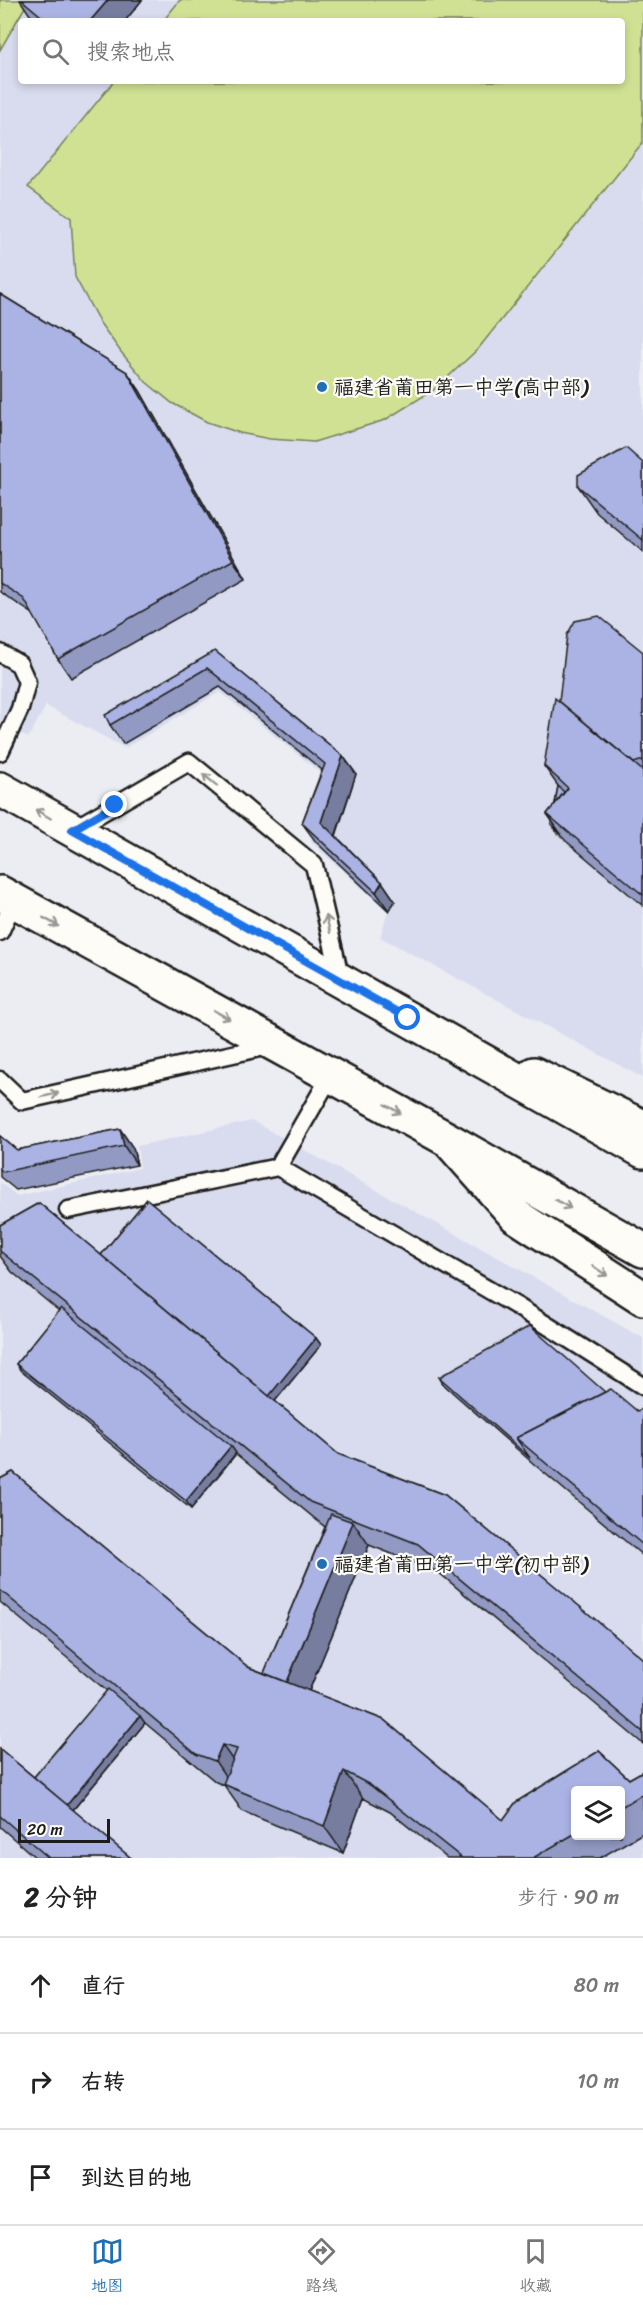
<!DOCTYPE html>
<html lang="zh">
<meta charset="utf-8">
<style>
:root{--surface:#fff;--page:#f6f6f6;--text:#222;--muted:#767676;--line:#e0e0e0;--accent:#1f6fb2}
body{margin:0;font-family:Sriracha,"LXGW WenKai TC",sans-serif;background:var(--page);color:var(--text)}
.controls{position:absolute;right:18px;bottom:18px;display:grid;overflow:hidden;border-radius:6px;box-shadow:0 3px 9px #0003}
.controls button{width:54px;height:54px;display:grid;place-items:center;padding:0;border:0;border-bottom:2px solid var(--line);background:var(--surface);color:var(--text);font:30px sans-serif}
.scale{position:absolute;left:18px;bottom:15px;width:92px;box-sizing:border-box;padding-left:6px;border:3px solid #1c1c1c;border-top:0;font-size:16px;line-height:21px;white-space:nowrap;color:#1c1c1c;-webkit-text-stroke:4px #fdfcf7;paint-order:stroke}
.stop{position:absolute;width:18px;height:18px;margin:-14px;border:4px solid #1a73e8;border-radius:50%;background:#fff}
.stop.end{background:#1a73e8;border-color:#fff;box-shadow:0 2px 6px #0008}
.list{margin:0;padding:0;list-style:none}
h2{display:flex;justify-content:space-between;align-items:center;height:78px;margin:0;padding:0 24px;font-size:26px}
h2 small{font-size:20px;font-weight:400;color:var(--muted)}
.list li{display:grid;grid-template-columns:39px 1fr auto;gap:18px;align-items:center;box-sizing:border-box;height:96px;padding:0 24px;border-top:2px solid var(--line)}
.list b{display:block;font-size:22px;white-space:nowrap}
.list em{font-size:20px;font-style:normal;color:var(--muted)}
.icon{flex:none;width:33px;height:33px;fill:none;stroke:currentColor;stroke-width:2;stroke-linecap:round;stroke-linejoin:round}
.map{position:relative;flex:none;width:643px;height:1858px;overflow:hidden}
.search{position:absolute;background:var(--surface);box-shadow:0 3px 9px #0003;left:18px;right:18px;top:18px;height:66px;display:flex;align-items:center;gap:15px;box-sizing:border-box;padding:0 21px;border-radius:6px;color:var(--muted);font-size:22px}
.sheet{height:366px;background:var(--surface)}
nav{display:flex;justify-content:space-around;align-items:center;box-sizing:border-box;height:84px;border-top:2px solid var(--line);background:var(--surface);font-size:16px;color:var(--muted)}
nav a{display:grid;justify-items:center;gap:3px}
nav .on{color:var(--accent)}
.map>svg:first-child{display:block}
</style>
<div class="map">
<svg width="643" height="1858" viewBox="0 0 643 1858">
<rect width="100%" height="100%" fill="#ecedf3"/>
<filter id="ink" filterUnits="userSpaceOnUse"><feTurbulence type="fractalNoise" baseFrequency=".0167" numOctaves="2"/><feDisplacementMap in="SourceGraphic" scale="12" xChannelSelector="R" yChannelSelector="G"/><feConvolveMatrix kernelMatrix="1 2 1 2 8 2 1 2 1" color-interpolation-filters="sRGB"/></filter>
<g filter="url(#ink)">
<g fill="#d8dcee" fill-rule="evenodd">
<path d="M0 0H643V1078L380 937 388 912 311 842 333 783 220 692 125 748 46 706 28 738 0 722ZM21 21H622V81H21Z"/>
<path d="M252 1121 643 1338V1858H0V1182L17 1196 140 1168 137 1146ZM576 1790H620V1836H576Z"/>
</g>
<g fill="#d1e194" stroke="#767e58" stroke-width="1.5">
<path d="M0 0H29L0 50Z"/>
<path d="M180 0H643V142L478 349 435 389 385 420 314 442 270 439 240 433 207 422 172 403 146 382 121 352 100 323 75 277 71 218 28 187 114 81H622V21H163Z"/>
</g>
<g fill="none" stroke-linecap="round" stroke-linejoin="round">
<g stroke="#1c1c1c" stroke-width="21">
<g id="lane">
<path d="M0 653 19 664 27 682 20 709 0 752"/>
<path d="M72 830 189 762 314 865 341 980"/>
<path d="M0 932 14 901"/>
<path d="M0 1080 22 1101 273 1045"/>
<path d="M278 1167 331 1075"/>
<path d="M68 1210 278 1167 518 1307 643 1386"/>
</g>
</g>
<g stroke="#1c1c1c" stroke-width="38">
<g id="street">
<path d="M534 1074 643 1127"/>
<path d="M451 1143 516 1216 643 1298"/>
</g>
</g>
<g stroke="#1c1c1c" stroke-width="38">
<g id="secondary">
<path d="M0 789 643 1151"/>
<path d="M0 893 445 1138 643 1250"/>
</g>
</g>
<use href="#lane" stroke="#fdfcf7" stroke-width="16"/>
<use href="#street" stroke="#fdfcf7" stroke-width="33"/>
<use href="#secondary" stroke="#fdfcf7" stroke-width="33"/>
</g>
<g fill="#929ac3" stroke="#1c1c1c" stroke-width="1.5" fill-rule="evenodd">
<path d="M20 0H142L125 21H36L32 18Z"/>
<path d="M0 294 127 372 140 391 246 579 71 678 58 659 33 614 0 592Z"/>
<path d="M643 463V552L597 513 578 486Z"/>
<path d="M215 651 343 756 356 774 336 836 382 882 395 901 389 911 316 842 302 823 322 770 220 687 123 744 110 725Z"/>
<path d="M643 652V906L566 841 556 831 551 824 552 821 547 814 555 804 558 786 544 766 559 701Z"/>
<path d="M120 1129 133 1148 137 1165 16 1190 0 1177V1136L17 1150Z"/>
<path d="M147 1199 316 1338 321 1345 275 1401 338 1454 445 1495 643 1659V1744L438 1572 369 1545 309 1691 384 1720 503 1820 516 1802 599 1751 629 1779 643 1771V1833L600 1858H447L390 1812 363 1798 343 1853 242 1811 224 1785 216 1782 145 1723 73 1810 131 1858H36L0 1827V1749L34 1777 107 1691 0 1602V1479L13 1472 248 1667 264 1673 325 1527 236 1454 191 1509 21 1371 16 1364 59 1311 12 1272 0 1256V1225L39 1203 101 1255ZM576 1791H621V1836H576Z"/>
<path d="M439 1377 605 1392 637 1411 643 1409V1556L535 1465 443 1384Z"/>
</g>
<g fill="#777d9f" stroke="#1c1c1c" stroke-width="1.5">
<path d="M108 0H142L125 21H90Z"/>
<path d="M127 372 140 391 246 579 233 560Z"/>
<path d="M343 756 356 774 334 840 321 822Z"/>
<path d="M382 882 395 901 389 911 376 892Z"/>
<path d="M120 1129 133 1148 137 1165 124 1146Z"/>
<path d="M316 1338 321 1345 270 1407 265 1400Z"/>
<path d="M231 1446 236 1453 191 1509 186 1501Z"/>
<path d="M353 1522 369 1545 302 1708 286 1685Z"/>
<path d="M140 1716 145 1723 67 1817 63 1810Z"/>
<path d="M222 1745 241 1772 234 1789 215 1761Z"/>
<path d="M344 1771 363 1798 343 1853 324 1826Z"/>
</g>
<g fill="#aab3e3" stroke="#1c1c1c" stroke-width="1.5">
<path d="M22 0H108L90 21H47Z"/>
<path d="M0 294 127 372 233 560 58 659 24 599 0 583Z"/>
<path d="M626 448 643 463V540L578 486V475Z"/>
<path d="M599 616 643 652V760L634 763 559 701 567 635 575 621Z"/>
<path d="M215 651 343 756 321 822 382 882 376 892 302 823 325 764 207 668 110 725 105 715Z"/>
<path d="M555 698 643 771V895L547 814 568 788 544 766Z"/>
<path d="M558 786 564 792 555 804Z"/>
<path d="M552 821 561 834 551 824Z"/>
<path d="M120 1129 124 1146 3 1172 0 1169V1136L17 1150Z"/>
<path d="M147 1199 316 1338 269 1396 101 1255Z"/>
<path d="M39 1203 338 1454 445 1495 643 1659V1732L418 1544 310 1502 0 1251V1225Z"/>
<path d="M61 1308 231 1446 186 1501 16 1364Z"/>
<path d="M530 1326 605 1392 516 1438 530 1458 439 1377Z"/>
<path d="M611 1389 637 1411 643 1409V1545L516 1438Z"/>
<path d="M13 1472 248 1667 384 1720 503 1820 516 1802 599 1751 629 1779 643 1771V1794L621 1807V1791H576V1833L533 1858H462L370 1785 344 1771 324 1826 223 1784 237 1749 222 1745 215 1761 196 1754 0 1590V1479Z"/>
<path d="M331 1514 353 1522 287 1682 264 1673Z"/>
<path d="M108 1689 140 1716 67 1805 34 1777Z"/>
<path d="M0 1749 131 1858H49L0 1816Z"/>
</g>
<defs><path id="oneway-shaft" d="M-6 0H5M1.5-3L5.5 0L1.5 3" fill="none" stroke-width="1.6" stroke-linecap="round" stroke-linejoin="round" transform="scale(1.5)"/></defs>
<g stroke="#989794">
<use href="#oneway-shaft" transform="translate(210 780) rotate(-141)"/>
<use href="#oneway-shaft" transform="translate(43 814) rotate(-150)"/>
<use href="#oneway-shaft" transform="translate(51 922) rotate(29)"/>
<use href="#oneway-shaft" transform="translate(328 924) rotate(-103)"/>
<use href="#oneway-shaft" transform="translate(222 1015) rotate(29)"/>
<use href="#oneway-shaft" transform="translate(50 1095) rotate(-13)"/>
<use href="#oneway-shaft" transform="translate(393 1109) rotate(29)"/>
<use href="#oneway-shaft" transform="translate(563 1204) rotate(30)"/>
<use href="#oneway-shaft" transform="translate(600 1271) rotate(33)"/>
</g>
</g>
<g fill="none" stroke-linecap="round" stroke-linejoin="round" filter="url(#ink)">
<path stroke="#1a73e8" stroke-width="8" d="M115 805 72 830 408 1018"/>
</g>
<g fill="#1f6fb2" stroke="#fdfcf7" stroke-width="2">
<circle cx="322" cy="387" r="6"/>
<circle cx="322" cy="1564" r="6"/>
</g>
<g text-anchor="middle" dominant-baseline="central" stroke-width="4.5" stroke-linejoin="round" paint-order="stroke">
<g font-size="20" fill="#1c1c1c" stroke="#fdfcf7" text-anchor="start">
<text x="334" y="387">福建省莆田第一中学(高中部)</text>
<text x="334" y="1564">福建省莆田第一中学(初中部)</text>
</g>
</g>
</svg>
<div class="controls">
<button><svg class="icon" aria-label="layers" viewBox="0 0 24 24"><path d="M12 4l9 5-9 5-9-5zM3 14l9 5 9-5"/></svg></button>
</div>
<div class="scale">20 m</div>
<div class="stop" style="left:408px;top:1018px"></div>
<div class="stop end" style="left:115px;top:805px"></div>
<div class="search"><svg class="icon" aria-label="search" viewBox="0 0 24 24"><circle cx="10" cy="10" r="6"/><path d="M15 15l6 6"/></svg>搜索地点</div>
</div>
<section class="sheet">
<h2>2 分钟<small>步行 · 90 m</small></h2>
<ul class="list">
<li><svg class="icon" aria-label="ahead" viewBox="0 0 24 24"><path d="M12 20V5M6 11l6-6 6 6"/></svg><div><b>直行</b></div><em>80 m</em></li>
<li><svg class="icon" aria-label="right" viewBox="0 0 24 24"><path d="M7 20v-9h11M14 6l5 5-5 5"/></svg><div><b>右转</b></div><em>10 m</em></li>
<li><svg class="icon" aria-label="arrive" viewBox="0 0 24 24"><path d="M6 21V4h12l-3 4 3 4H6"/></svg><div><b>到达目的地</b></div></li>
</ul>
</section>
<nav>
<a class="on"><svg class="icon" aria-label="map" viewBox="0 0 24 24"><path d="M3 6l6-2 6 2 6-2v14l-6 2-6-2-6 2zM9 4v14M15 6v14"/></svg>地图</a>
<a><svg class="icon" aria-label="directions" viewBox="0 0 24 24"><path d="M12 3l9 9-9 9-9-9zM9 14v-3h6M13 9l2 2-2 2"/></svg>路线</a>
<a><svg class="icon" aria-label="saved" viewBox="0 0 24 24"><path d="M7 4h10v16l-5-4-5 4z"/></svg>收藏</a>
</nav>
